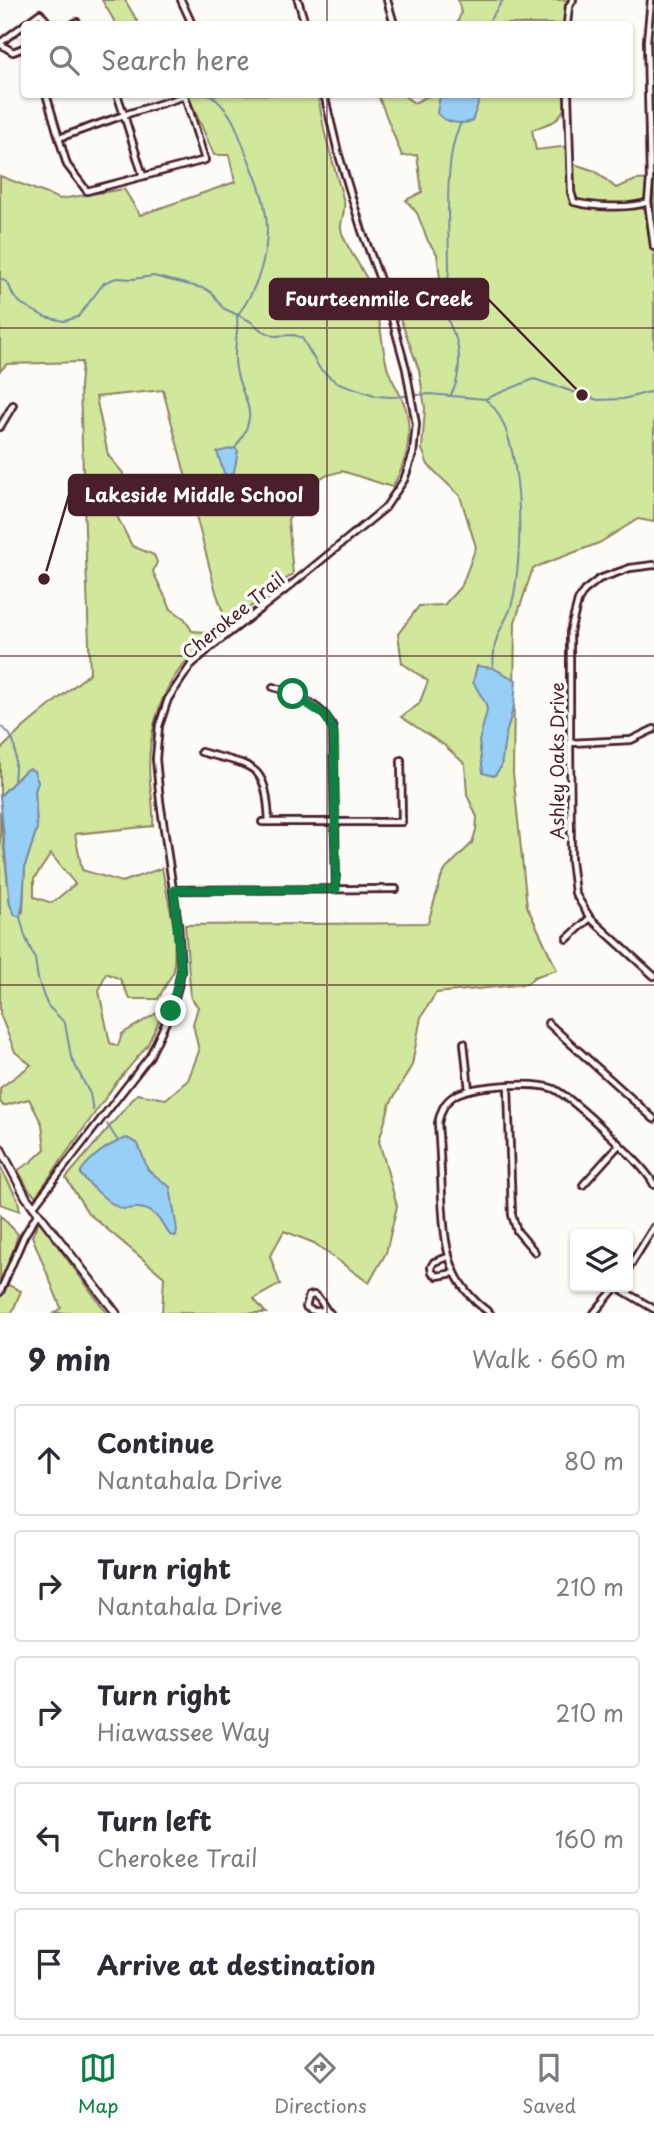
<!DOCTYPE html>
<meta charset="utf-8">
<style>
:root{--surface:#fff;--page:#f2f2f3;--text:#2b2b33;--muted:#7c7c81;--line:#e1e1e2;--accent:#0b8043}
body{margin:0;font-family:"Playpen Sans",sans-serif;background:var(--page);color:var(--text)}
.controls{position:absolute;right:21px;bottom:21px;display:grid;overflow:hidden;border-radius:7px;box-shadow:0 2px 5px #0004}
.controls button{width:63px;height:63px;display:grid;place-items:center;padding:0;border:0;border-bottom:2px solid var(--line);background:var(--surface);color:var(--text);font:35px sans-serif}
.stop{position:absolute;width:21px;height:21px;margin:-16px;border:5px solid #0b8043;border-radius:50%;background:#fff}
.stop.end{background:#0b8043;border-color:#fff;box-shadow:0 2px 7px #0008}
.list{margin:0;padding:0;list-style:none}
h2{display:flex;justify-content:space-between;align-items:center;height:91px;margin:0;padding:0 28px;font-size:30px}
h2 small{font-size:23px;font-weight:400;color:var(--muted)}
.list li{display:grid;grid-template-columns:46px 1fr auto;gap:21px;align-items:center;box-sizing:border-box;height:112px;margin:0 14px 14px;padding:0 14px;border:2px solid var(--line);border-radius:7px}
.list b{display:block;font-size:26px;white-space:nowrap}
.list p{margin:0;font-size:23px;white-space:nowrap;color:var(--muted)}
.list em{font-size:23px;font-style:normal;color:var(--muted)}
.icon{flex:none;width:38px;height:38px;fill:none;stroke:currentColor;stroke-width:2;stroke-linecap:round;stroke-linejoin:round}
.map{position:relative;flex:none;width:654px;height:1313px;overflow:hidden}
.search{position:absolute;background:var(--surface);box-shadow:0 2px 5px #0004;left:21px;right:21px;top:21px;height:77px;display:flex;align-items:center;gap:18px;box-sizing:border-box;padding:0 24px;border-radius:7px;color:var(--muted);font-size:26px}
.sheet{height:721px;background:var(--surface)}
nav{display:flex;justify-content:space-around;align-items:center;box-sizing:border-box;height:98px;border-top:2px solid var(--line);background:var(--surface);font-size:19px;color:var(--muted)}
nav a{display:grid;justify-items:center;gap:4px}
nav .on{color:var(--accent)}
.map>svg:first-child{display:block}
</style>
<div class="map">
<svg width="654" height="1313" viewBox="0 0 654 1313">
<rect width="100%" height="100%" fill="#fdfcf7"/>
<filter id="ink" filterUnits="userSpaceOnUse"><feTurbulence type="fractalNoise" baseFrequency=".0143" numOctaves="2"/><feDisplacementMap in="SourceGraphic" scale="14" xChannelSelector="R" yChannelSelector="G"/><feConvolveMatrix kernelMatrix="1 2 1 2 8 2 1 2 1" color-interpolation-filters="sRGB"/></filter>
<g filter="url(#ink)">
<g fill="#d1e79c" stroke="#8e8364" stroke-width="2" fill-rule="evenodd">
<path d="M102 0H125L139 24H116Z"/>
<path d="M458 0H573L569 6 567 24H457L461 13Z"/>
<path d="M306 94 318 97 325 134 344 202C346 216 338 222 342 233 348 251 362 267 370 285 381 311 380 342 388 370 393 383 402 396 406 409 413 436 406 465 392 487L342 471 322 477 288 519 293 574 258 600 228 627 216 592 163 390 96 397 108 455 123 473 117 516 132 546 154 555 157 562 153 572 171 609 185 619 192 631 205 632 208 637V644C199 650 190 657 183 665 157 697 146 742 150 783 152 797 154 811 153 826L75 834 82 870 122 882 162 868 175 933 174 971 158 999H130L120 979 106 973 99 991 110 1043 118 1046 122 1034 165 1008 147 1046 116 1083 36 1196 29 1190 18 1170 31 1162 45 1149 42 1124 29 1099 3 1106 0 1101V1088L31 1065 15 1052 0 1014V811L10 905 23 912 25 866 37 828 35 791 38 782 26 770 0 796V750L24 727 90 673 80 387 82 362 7 364 0 371V176L60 199 124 189 140 215 235 182 229 155H214L188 95ZM51 854 75 884 52 903 34 897V879Z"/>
<path d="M378 95H403L414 103 430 95H568V105L555 121 532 130 536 150 569 146 571 163 595 171 616 188 636 180 654 179V522L638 519 599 543 533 568 515 622 513 773 527 906 557 970 534 977 527 984 436 993 421 1017 412 1065 390 1104 379 1141 397 1206 386 1253 369 1283 314 1243 284 1231 270 1256 280 1284 254 1299 266 1313H162L164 1277 88 1213 66 1178 137 1094 166 1099 188 1080 199 1051 193 1024 198 1007 191 998 185 925 428 923 441 878 446 869 472 843 476 830 477 817 467 795 465 764 444 745 401 717 419 704 428 681 402 663 398 634 419 606 444 605 462 585 476 547 460 496 428 465 422 449 425 408 419 370 395 304 442 295 437 254 428 241 417 213 406 200 422 192 417 155 402 156Z"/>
<path d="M0 1166 18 1200 20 1211 0 1204Z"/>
<path d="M0 1215 18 1234 4 1283 21 1291 12 1313H0Z"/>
<path d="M39 1221 107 1313H54L61 1308 32 1236Z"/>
</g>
<g fill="#97cff6" stroke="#7889a5" stroke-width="2">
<path d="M440 96 481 95 472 121C461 125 445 123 437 113Z"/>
<path d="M235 448 238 451 234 472 228 476 224 473 217 452Z"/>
<path d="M477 666 493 668 516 680 514 705 505 738 501 767 494 776 483 773 479 741 487 711 486 704 473 682Z"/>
<path d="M30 769 34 771 38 782 35 791 37 828 25 866 23 903 20 917 15 915 10 905 0 796 26 770Z"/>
<path d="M127 1138 138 1144 148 1170 170 1187 177 1230 176 1236 170 1235C161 1222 154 1207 136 1208 130 1208 126 1210 120 1208 109 1204 89 1184 81 1175V1171C93 1155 109 1144 127 1138Z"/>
</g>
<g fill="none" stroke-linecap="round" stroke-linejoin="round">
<g stroke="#7889a5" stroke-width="2">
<path d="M487 24 503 0"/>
<path d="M210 94C235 116 234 123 246 153 253 171 262 189 265 209 272 245 259 288 237 316 239 331 234 345 235 360 237 401 266 406 235 448"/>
<path d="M0 278 8 283 14 297 22 304 45 317 64 321 78 317 104 283 116 278 133 279 153 276 206 289 213 294 223 308 250 321 261 330 274 336 294 335 302 338 320 369 336 382 377 396 392 397 429 394 485 399 534 379 598 400 623 399 654 391"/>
<path d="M450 396C460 382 461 355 456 339 452 328 446 320 446 309 445 294 449 280 449 266 449 227 443 157 461 123"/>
<path d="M486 400C526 429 524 563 511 607 507 619 499 629 496 641 493 650 494 659 493 668"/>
<path d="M0 726C21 738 15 761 14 782"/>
<path d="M20 917 25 936 35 959 38 979 44 997 48 1006 65 1023 71 1057 90 1094 93 1110"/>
<path d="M107 1124 118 1141"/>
</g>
<g stroke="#4a1f2b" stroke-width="10">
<g id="street">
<path d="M181 0 192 24"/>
<path d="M298 0 305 24"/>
<path d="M387 0 394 24"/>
<path d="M651 0 647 41 650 179 648 202 654 247"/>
<path d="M25 24 40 13 49 24"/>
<path d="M73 24 77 22 78 24"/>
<path d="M567 24 569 6 573 0"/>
<path d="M0 43 24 25"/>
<path d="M0 44 13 52 23 48 24 51"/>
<path d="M46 94 67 165 87 191 205 160 185 96 124 115 117 94"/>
<path d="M568 94 571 192 574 202C592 207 631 209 648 202"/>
<path d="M59 138 124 115 143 176"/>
<path d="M0 427 13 405"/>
<path d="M654 565 630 568 599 579 584 591 578 601 570 632V743L571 860 575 893 590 918 654 976"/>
<path d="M273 687C294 693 325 706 333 728L336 889"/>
<path d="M570 743 631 740 654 729"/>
<path d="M201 752C254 767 266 761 269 822"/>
<path d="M262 822H402L401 760"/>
<path d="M174 890 396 889"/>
<path d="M567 939 590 918"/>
<path d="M548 1023 654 1119"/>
<path d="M464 1043 469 1090"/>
<path d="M508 1086 512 1215 517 1231 535 1252"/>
<path d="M583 1185 619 1145"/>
<path d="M33 1207 150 1056 171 1011 178 987 181 971 178 924 160 801 156 759 159 726 168 699 191 665 211 647 285 590 385 508 404 480 413 454 416 424 406 369 385 293 362 231 338 152 324 94"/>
<path d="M448 1257 434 1262 431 1267 432 1272 437 1276 454 1273"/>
<path d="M628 1269 654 1227"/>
<path d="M617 1287 654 1309"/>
<path d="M0 1292 24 1236 38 1213"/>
<path d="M324 1310C317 1312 312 1312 306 1307L309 1296 314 1295C323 1299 322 1308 330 1313"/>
<path d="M490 1313C447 1283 445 1247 442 1198 441 1173 440 1148 438 1123 441 1111 444 1102 454 1096 470 1085 537 1081 554 1089 572 1098 647 1167 654 1185"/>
<path d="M594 1313 616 1287"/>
</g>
</g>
<g stroke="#4a1f2b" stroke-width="11">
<path id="secondary" d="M0 1148 26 1197 116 1313"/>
</g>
<use href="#street" stroke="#fdfcf7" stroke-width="4.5"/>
<use href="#secondary" stroke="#fdfcf7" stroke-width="6"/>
</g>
</g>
<g fill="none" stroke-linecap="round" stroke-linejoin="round" filter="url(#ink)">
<path stroke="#0b8043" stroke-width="9" d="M171 1011 181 971 174 890 336 889 334 733 326 716 293 694"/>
</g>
<path fill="none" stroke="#4a1f2b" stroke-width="2" stroke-opacity="0.55" d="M327 0V24M327 94V1313M0 328H654M0 656H654M0 985H654"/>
<g text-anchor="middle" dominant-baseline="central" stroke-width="7" stroke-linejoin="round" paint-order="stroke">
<g font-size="18" fill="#4a1f2b" stroke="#fdfcf7">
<text transform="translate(233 615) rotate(-39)">Cherokee Trail</text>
<text transform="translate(556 761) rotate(-90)">Ashley Oaks Drive</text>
</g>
</g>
<path fill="none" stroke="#4a1f2b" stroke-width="2.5" d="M582 395L488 299M44 579L69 495"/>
<g fill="#4a1f2b" stroke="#fdfcf7" stroke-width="2.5">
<circle cx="582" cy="395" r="7"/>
<circle cx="44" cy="579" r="7"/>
</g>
<g fill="#4a1f2b" stroke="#4a1f2b" stroke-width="2.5">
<rect x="270" y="279" width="218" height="40" rx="7"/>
<rect x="69" y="475" width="249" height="40" rx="7"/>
</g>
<g font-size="19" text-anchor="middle" font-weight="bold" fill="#fff">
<text x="379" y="306">Fourteenmile Creek</text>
<text x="194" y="502">Lakeside Middle School</text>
</g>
</svg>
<div class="controls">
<button><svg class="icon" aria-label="layers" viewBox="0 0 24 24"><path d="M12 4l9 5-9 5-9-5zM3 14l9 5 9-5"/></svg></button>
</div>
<div class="stop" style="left:293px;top:694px"></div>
<div class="stop end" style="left:171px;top:1011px"></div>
<div class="search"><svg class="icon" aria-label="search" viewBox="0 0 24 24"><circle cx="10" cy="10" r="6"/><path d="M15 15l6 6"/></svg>Search here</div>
</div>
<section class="sheet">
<h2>9 min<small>Walk · 660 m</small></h2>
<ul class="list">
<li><svg class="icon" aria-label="ahead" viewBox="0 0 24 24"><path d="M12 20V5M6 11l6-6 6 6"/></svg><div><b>Continue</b><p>Nantahala Drive</p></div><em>80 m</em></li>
<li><svg class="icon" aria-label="right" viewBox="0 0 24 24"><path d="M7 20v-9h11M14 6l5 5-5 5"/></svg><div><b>Turn right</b><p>Nantahala Drive</p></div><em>210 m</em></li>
<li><svg class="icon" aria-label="right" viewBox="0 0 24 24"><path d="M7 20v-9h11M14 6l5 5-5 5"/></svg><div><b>Turn right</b><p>Hiawassee Way</p></div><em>210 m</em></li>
<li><svg class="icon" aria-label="left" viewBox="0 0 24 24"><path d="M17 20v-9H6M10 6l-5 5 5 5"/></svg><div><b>Turn left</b><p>Cherokee Trail</p></div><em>160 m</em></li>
<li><svg class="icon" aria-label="arrive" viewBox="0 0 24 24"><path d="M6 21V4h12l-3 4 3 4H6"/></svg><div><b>Arrive at destination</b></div></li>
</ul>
</section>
<nav>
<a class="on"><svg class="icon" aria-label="map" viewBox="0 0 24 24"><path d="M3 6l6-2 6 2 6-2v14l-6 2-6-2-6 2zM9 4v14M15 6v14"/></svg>Map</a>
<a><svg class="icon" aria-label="directions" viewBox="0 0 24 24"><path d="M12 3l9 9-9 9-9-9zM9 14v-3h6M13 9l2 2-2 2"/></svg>Directions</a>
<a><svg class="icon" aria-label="saved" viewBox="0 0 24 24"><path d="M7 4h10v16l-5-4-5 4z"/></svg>Saved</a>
</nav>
